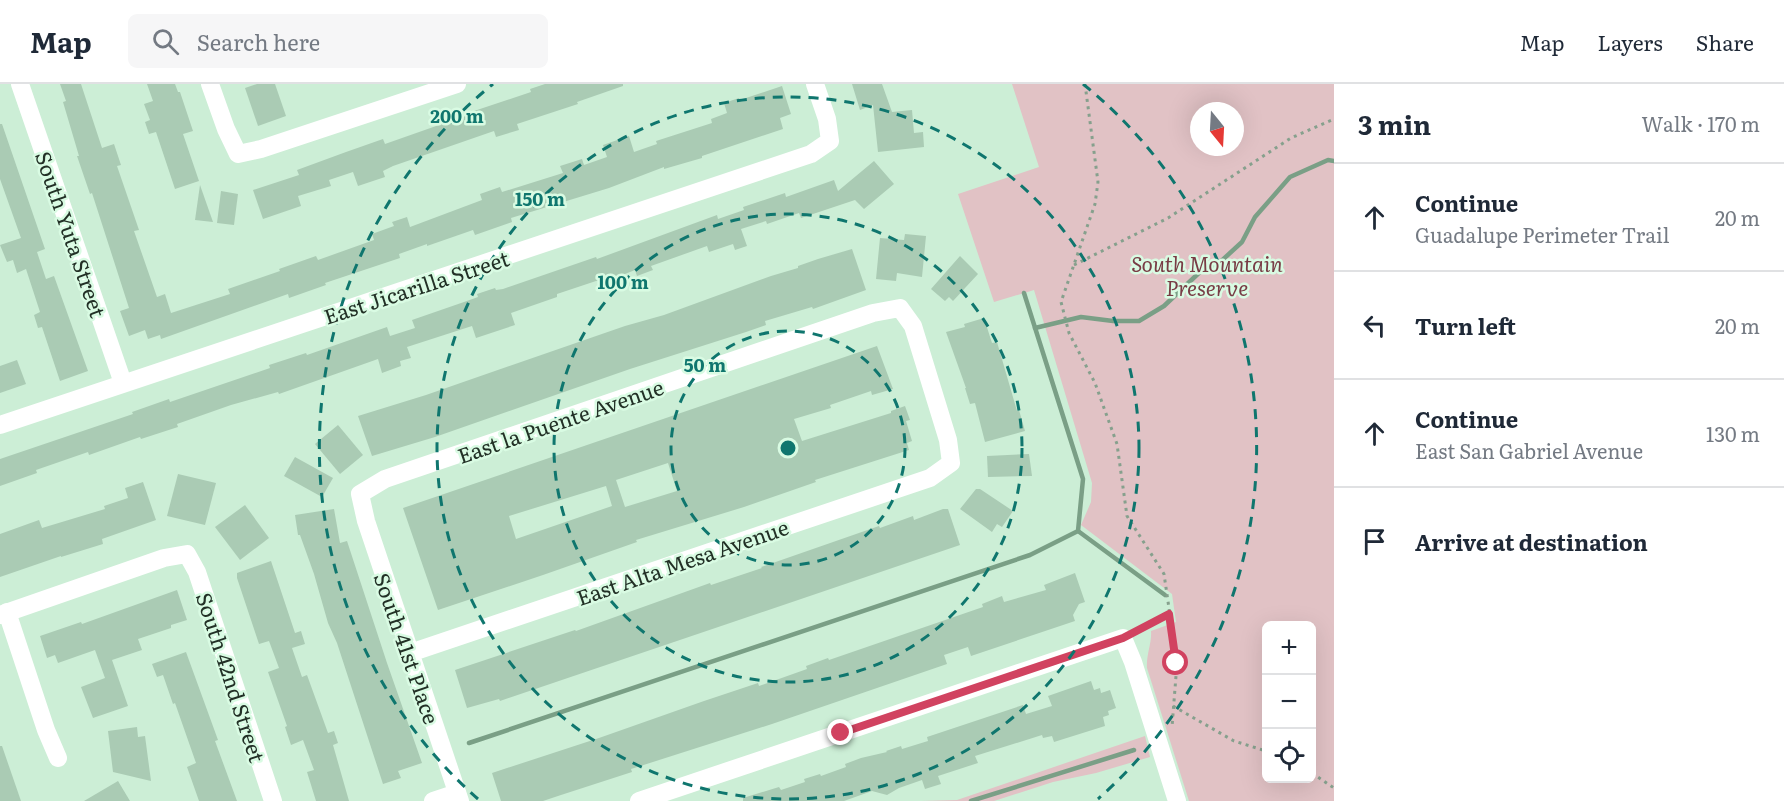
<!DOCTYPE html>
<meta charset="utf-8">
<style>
:root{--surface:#fff;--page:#f6f6f7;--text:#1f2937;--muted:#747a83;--line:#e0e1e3}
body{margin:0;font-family:Literata,serif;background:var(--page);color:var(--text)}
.controls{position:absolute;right:18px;bottom:18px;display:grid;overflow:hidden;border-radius:9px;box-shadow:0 6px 24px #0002}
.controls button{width:54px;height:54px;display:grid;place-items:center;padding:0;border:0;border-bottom:2px solid var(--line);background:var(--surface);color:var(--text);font:30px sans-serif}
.compass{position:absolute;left:1190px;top:18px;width:54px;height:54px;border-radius:50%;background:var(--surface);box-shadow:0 6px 24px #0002;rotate:162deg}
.stop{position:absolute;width:18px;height:18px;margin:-14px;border:4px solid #d14260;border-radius:50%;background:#fff}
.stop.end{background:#d14260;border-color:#fff;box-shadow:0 2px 6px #0008}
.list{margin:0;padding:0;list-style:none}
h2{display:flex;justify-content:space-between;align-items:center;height:78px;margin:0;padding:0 24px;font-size:26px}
h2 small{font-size:20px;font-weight:400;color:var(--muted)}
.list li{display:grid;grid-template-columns:39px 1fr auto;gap:18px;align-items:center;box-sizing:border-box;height:108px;padding:0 24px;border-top:2px solid var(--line)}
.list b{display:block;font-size:22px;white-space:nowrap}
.list p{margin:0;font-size:20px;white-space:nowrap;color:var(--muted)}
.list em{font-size:20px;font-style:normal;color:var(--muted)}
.icon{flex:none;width:33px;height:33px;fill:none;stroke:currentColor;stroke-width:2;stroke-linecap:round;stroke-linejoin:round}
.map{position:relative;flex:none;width:1334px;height:717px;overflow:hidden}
header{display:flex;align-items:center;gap:36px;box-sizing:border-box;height:84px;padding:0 30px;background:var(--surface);border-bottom:2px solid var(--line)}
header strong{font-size:28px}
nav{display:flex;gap:33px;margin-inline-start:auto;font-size:21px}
.search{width:420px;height:54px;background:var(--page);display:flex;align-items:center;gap:15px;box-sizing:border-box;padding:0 21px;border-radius:9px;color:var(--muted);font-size:22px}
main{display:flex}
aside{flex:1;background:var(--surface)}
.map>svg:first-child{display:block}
</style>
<header>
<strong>Map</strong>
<div class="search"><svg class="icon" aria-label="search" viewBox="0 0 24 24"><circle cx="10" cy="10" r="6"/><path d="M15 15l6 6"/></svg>Search here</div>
<nav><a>Map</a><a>Layers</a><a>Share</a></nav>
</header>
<main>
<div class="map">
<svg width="1334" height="717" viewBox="0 0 1334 717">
<rect width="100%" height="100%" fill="#cceed6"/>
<g fill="#e1c2c5" fill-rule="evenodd">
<path d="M1012 0H1334V717H1189L1147 584C1146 571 1152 559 1151 547L1176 538 1172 510 1081 441 1091 418 1092 399 1034 206 994 218 958 110 1039 83ZM1199 27H1235V63H1199ZM1266 542H1312V694H1266Z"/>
<path d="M1145 652 1150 673 1096 689 1053 698 994 717H921L957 716Z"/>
</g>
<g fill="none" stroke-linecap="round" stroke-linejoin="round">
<g stroke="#7a9f86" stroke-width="4.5">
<path d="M1035 244 1081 233 1113 237H1139L1164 222 1202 186 1218 180 1242 158 1255 133 1290 93 1328 76 1334 77"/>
<path d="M1078 447 1165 511"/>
<path d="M469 659 1030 471 1078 447 1083 395 1024 209"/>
<path d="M971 717 1134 666"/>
</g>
</g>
<g fill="#aacbb4" fill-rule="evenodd">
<path d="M60 0H81L102 64 114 60 121 81 117 82 139 146 134 147 157 213 165 210 171 229 230 210 228 205 280 187 279 185 316 172 318 176 374 156 372 150 394 142 392 138 407 133 410 143 482 116 480 110 500 103 502 108 563 89 560 82 582 75 584 81 607 73 603 61 629 52 634 68 657 60 656 57 712 39 711 35 727 29 724 19 739 14 740 16 782 2 791 30 780 34 783 45 702 72V74L664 85V83L609 104 511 134 512 138 475 151 473 146 427 162V160L399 170 400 174 325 199 326 201 289 214 288 210 161 255 160 251 148 255 145 246 129 252 120 227 129 224 92 109 90 110 77 72H79L63 18 66 17Z"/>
<path d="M147 0H175L178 8H180L193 47 183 50 199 97 175 105 156 48 149 50 145 38 150 36 144 20 153 17Z"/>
<path d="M257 0H275L286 32 258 42 245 4Z"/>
<path d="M545 0H623V2L577 18 578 20 517 40 519 46 496 53 494 47 393 82 383 87 385 93 358 102 353 88 329 96 331 102 298 112 301 122 263 135 253 106 299 91 297 86 346 68 383 55 385 60 439 41 438 39 531 8 530 5Z"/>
<path d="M852 0H882L892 28 912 26 914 49 923 48 924 63 878 68 873 21 860 26Z"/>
<path d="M0 40H2L45 165 37 168 46 195 54 192 88 287 60 297 42 243 38 244 34 231 40 228 26 185 17 189 13 176 7 178 0 161 21 154 0 95Z"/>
<path d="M874 77 894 100 864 125 855 116 801 134 799 129 767 140 766 137 741 145 747 162 735 166 733 160 709 168 707 162 651 182 653 186 637 192 635 186 610 196 608 193 557 210V213L511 229 515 241 476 254 472 242 407 263 411 274 400 277 401 282 382 289 378 275 279 310 278 308 231 321 177 340 178 343 141 355 140 353 89 371 88 368 36 386 37 389 0 402V375L133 330 132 328 169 315 170 318 270 284 269 281 306 269 307 271 387 243 390 252 415 244 412 236 464 218 478 213 477 210 495 204 496 206 503 205 596 173 597 175 717 131 718 135 744 126 743 123 785 109 786 113 834 96 838 107Z"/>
<path d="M200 101 213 138 195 136Z"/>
<path d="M221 107 238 110 234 141 217 139Z"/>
<path d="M905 150 926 152 922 193 897 189 896 197 876 195 880 154 904 156Z"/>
<path d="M852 165 866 206 813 225 812 223 765 237 766 241 746 248 630 285 435 353 372 372 358 332 426 311 625 242 664 231 771 192 798 184V182L818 175Z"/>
<path d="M960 172 978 190 953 217 949 213 945 217 931 205Z"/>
<path d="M984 234 992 259 997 258 1017 327 1019 326 1025 347 985 358 975 319 970 320 965 304H966L946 248 965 243 964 240Z"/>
<path d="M877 262 893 305 872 311 871 307 830 321 831 324 794 335 802 357 891 329V327L905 322 910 336 906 337 912 357 907 359 909 366 815 396 816 398 744 423 636 456 637 458 543 491 438 526 403 424ZM668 379 677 407 625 423 616 396ZM606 402 612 422 516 455 509 432Z"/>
<path d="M17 276 26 300 0 309V282Z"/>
<path d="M338 341 363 371 340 390 315 360Z"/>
<path d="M1029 370 1032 392 988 393 987 372Z"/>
<path d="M295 373 333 394 322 413 284 392Z"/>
<path d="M178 390 216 399 205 441 167 432Z"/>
<path d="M143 398 156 436 102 455 103 460 61 473V472L0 493V450L39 436 42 444 105 425 104 422 128 414 125 404Z"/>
<path d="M976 405H980L1013 427 1002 443 997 440 992 448 960 425Z"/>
<path d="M245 421 269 454 240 476 215 443Z"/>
<path d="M334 425 340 459 347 457 387 579 422 679 398 687 401 694 383 700 337 559 328 539 314 490 300 451H298L295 431Z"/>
<path d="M943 425H948L960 461 500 617 499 615 467 624 455 586 575 546 576 547 710 499 711 501 762 484 761 483 879 442 880 444 913 432 914 436Z"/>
<path d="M271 477 295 549 301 547 305 560 292 564 302 593 307 591 328 649 334 647 338 659 333 661 349 717H316L307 688 314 686 303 656 291 661 285 643 287 642 268 588 279 584 269 557 259 560 237 494V489Z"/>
<path d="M1075 489 1085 518 1079 520 1073 531 1075 537 971 572 968 563 944 571 947 580 772 640 631 685 632 688 561 711 543 717H501L492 689 599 654 704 617 758 599 759 602 807 585 806 582 828 574 829 576 983 523 982 520 1002 512 1004 518 1046 506 1044 501Z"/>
<path d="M177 506 187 536 171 541V544L138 555 142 566 112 576 128 622 93 634 81 603 105 594 95 566 58 579 55 571 47 574 40 552 81 538 82 540Z"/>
<path d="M186 568 218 656 215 657 237 717H199L187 683 196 679 175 619 173 620 163 591 157 593 152 580Z"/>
<path d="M1091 597 1094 606 1100 604 1101 609 1110 606 1116 624 1108 627 1109 631 1103 633 1105 642 1054 658 1052 652 1043 654 1042 651 975 672 978 679 938 692 941 700 925 705 922 696 899 704 887 711 872 707 844 717H743V714L779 703 781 706 805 698 804 695 820 690 821 692 846 683 845 680 861 674 887 668 886 667 901 662 902 665 928 657 927 653 1023 621 1026 630 1052 622 1048 612Z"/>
<path d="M137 643 138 653 145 652 151 697 113 688 108 647Z"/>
<path d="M0 662H2L21 717H0Z"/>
<path d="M118 697 130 717H84Z"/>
</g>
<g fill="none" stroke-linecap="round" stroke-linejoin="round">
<g stroke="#86a08d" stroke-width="3" stroke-dasharray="3 4.5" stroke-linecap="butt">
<path d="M1085 0 1098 98 1095 120 1061 218 1069 249 1095 299 1117 360 1127 432 1164 490 1177 579 1172 643"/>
<path d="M1074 181 1168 134 1291 54 1334 35"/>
<path d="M1136 547 1169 530"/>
<path d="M1173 622 1234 657 1266 667"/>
<path d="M1312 689 1334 704"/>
</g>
<g stroke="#fff" stroke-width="18">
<path d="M20 0 123 299"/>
<path d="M210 0 226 45 238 70 261 65 457 0"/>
<path d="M0 341 811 70 830 57 827 35 815 0"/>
<path d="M7 528 46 646 58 674"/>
<path d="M0 531 164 474 187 470 197 488 273 717"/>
<path d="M410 569 930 394 951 379 948 356 913 242 900 224 873 229 385 395 360 410 366 437 460 717"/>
<path d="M433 717 457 709"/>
<path d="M639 717 1123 554 1133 578 1177 717"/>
</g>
</g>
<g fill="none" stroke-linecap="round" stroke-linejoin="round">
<path stroke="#d14260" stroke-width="8" d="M841 649 1123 554 1169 530 1176 579"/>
</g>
<g fill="none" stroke="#0f766e" stroke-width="3" stroke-dasharray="10 8">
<circle cx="788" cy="364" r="117"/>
<circle cx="788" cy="364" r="234"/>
<circle cx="788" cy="364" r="351"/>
<path d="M478 715A468 468 0 0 1 493 0M1083 0A468 468 0 0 1 1098 715"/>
</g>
<g text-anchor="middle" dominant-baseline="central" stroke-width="5" stroke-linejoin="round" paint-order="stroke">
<g font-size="21" fill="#223026" stroke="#d9fbe3">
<text transform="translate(72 150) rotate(71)">South Yuta Street</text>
<text transform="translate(416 202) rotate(-18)">East Jicarilla Street</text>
<text transform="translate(560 336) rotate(-19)">East la Puente Avenue</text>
<text transform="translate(682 477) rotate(-19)">East Alta Mesa Avenue</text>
<text transform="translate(408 564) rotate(71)">South 41st Place</text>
<text transform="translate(232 593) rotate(72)">South 42nd Street</text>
</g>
<g font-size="21" font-style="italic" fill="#783c45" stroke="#d9fbe3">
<text x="1207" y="178">South Mountain<tspan x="1207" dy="24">Preserve</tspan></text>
</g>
</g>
<circle cx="788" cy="364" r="9" fill="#0f766e" stroke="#d9fbe3" stroke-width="3"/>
<g font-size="18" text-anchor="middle" font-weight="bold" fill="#0f766e" stroke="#d9fbe3" stroke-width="5" stroke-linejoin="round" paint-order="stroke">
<text x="457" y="39">200 m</text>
<text x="540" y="122">150 m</text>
<text x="623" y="205">100 m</text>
<text x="705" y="288">50 m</text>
</g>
</svg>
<div class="controls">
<button>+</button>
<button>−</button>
<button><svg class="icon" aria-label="locate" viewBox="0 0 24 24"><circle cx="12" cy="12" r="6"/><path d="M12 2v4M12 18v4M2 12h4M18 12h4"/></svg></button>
</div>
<svg class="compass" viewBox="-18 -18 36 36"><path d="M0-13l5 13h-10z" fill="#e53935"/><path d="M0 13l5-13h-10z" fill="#747a83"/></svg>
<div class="stop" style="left:1176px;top:579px"></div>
<div class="stop end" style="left:841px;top:649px"></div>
</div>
<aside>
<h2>3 min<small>Walk · 170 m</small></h2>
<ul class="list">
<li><svg class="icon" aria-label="ahead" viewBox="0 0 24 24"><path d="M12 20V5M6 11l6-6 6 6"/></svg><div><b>Continue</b><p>Guadalupe Perimeter Trail</p></div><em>20 m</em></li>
<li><svg class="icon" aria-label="left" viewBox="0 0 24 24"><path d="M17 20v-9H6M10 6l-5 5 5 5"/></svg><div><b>Turn left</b></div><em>20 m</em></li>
<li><svg class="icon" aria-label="ahead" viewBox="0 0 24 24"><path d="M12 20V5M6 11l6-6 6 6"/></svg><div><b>Continue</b><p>East San Gabriel Avenue</p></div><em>130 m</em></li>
<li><svg class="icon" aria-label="arrive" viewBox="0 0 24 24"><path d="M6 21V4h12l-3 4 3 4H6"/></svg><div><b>Arrive at destination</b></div></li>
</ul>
</aside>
</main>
